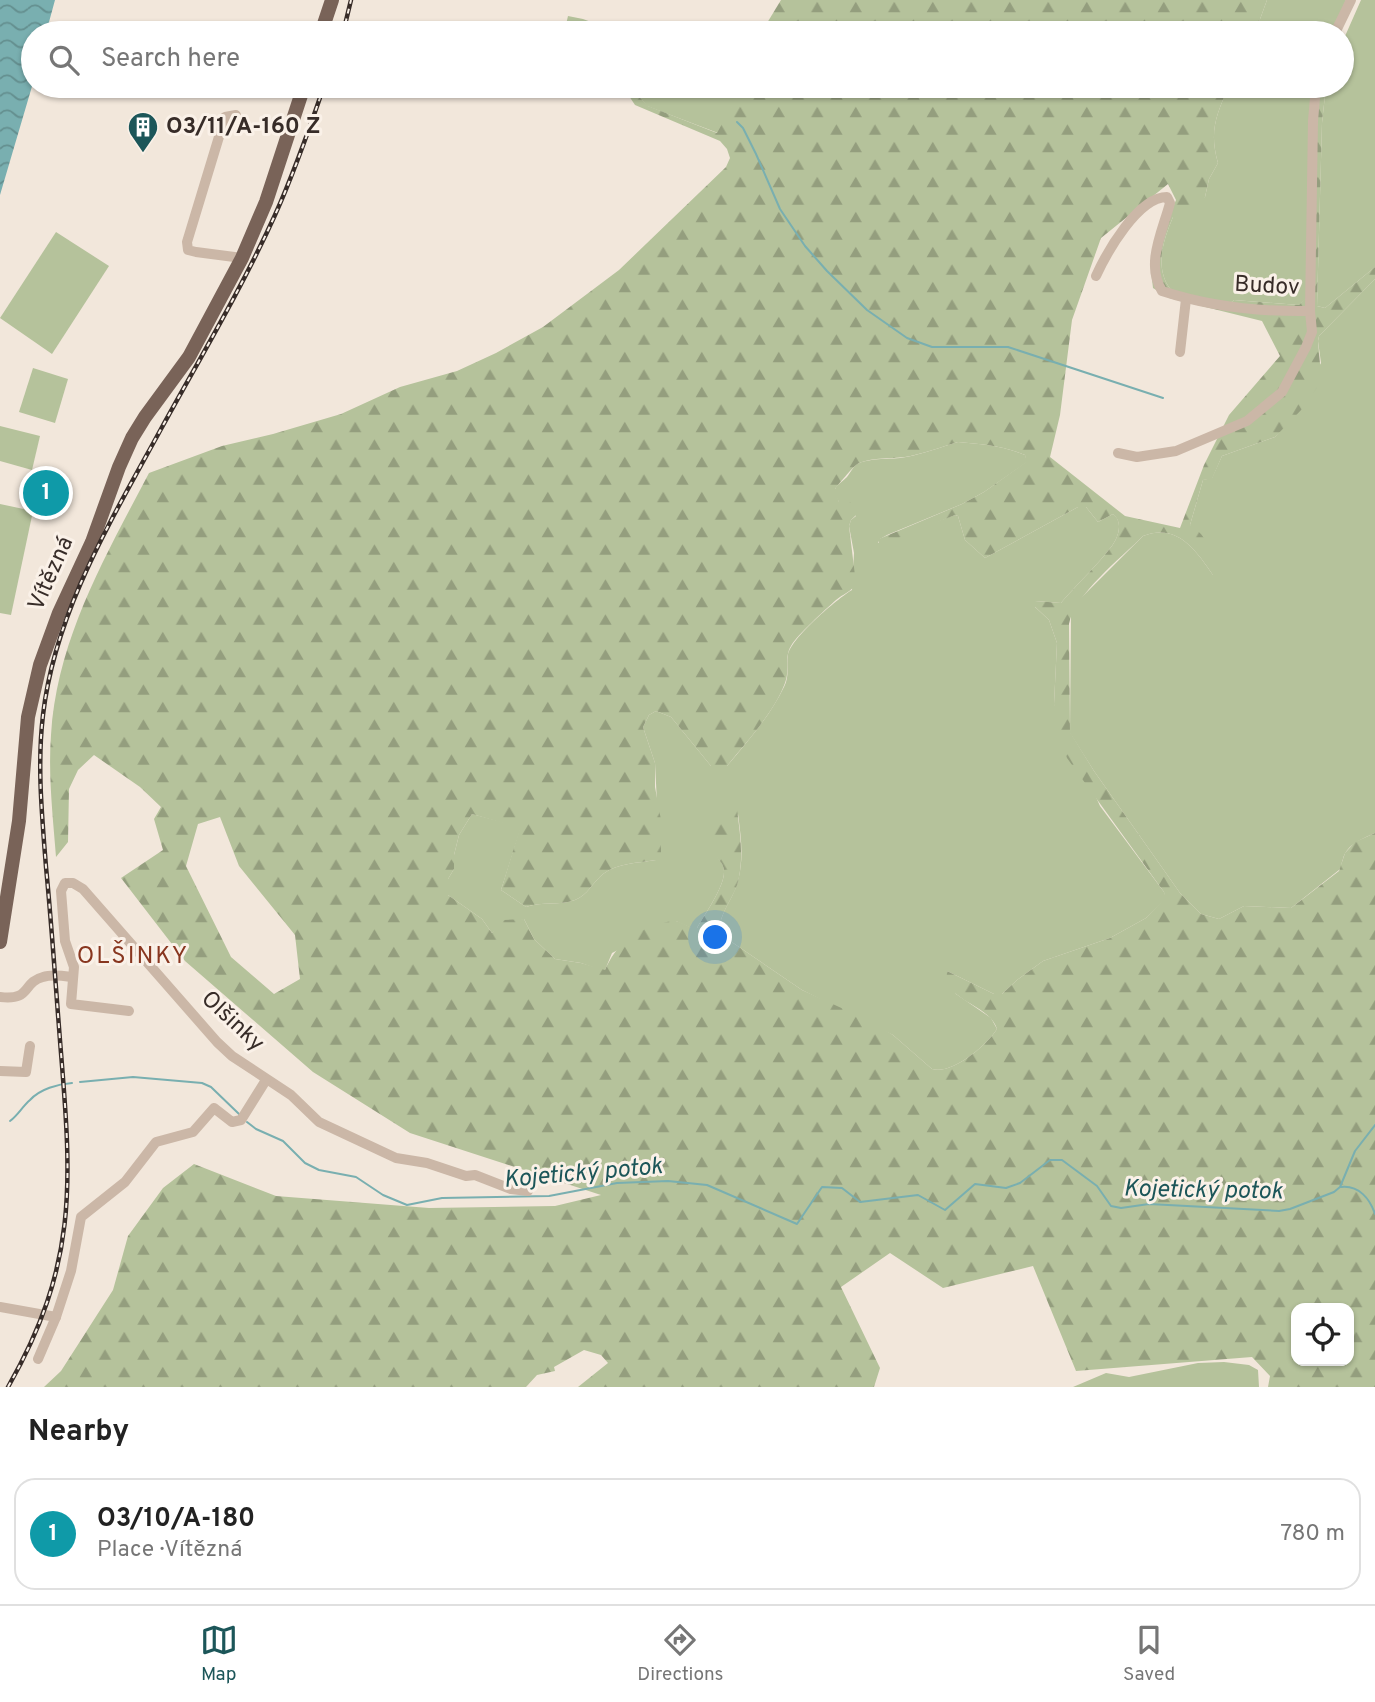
<!DOCTYPE html>
<meta charset="utf-8">
<style>
:root{--surface:#fff;--page:#f6f6f6;--text:#222;--muted:#767676;--line:#e0e0e0;--accent:#1c5659}
body{margin:0;font-family:Overpass,sans-serif;background:var(--page);color:var(--text)}
.controls{position:absolute;right:21px;bottom:21px;display:grid;overflow:hidden;border-radius:14px;box-shadow:0 2px 5px #0004}
.controls button{width:63px;height:63px;display:grid;place-items:center;padding:0;border:0;border-bottom:2px solid var(--line);background:var(--surface);color:var(--text);font:35px sans-serif}
.you{position:absolute;left:716px;top:938px;width:24px;height:24px;margin:-18px;border:5px solid #fff;border-radius:50%;background:#1a73e8;box-shadow:0 0 0 10px #1a73e833}
.badge{display:grid;place-items:center;width:46px;height:46px;border-radius:50%;background:var(--accent);color:#fff;font-size:23px;font-weight:700}
.pin{position:absolute;translate:-50% -50%;border:4px solid #fff;box-shadow:0 2px 7px #0006}
.list{margin:0;padding:0;list-style:none}
h2{display:flex;justify-content:space-between;align-items:center;height:91px;margin:0;padding:0 28px;font-size:30px}
h2 small{font-size:23px;font-weight:400;color:var(--muted)}
.list li{display:grid;grid-template-columns:46px 1fr auto;gap:21px;align-items:center;box-sizing:border-box;height:112px;margin:0 14px 14px;padding:0 14px;border:2px solid var(--line);border-radius:21px}
.list b{display:block;font-size:26px;white-space:nowrap}
.list p{margin:0;font-size:23px;white-space:nowrap;color:var(--muted)}
.list em{font-size:23px;font-style:normal;color:var(--muted)}
.icon{flex:none;width:38px;height:38px;fill:none;stroke:currentColor;stroke-width:2;stroke-linecap:round;stroke-linejoin:round}
.map{position:relative;flex:none;width:1375px;height:1387px;overflow:hidden}
.search{position:absolute;background:var(--surface);box-shadow:0 2px 5px #0004;left:21px;right:21px;top:21px;height:77px;display:flex;align-items:center;gap:18px;box-sizing:border-box;padding:0 24px;border-radius:38px;color:var(--muted);font-size:26px}
.sheet{height:217px;background:var(--surface)}
nav{display:flex;justify-content:space-around;align-items:center;box-sizing:border-box;height:98px;border-top:2px solid var(--line);background:var(--surface);font-size:19px;color:var(--muted)}
nav a{display:grid;justify-items:center;gap:4px}
nav .on{color:var(--accent)}
.map>svg:first-child{display:block}
</style>
<div class="map">
<svg width="1375" height="1387" viewBox="0 0 1375 1387">
<defs>
<pattern id="forest-firs" width="22" height="20" patternUnits="userSpaceOnUse" patternTransform="scale(1.75)"><rect width="22" height="20" fill="#b5c29b"/><path d="M5 1l3.5 6h-7zM16 11l3.5 6h-7z" fill="#949e7e"/></pattern>
<pattern id="water-waves" width="16" height="10" patternUnits="userSpaceOnUse" patternTransform="scale(1.75)"><rect width="16" height="10" fill="#79afb0"/><path d="M0 5q4-4 8 0t8 0" fill="none" stroke="#648f8f"/></pattern>
</defs>
<rect width="100%" height="100%" fill="#f2e7db"/>
<g fill="#b5c29b">
<path d="M1267 0H1346L1332 33H1255Z"/>
<path d="M1361 0H1375V267L1325 308 1317 306 1322 123 1326 86H1342V43Z"/>
<path d="M568 16 583 19 621 33H590L589 30 587 33H564Z"/>
<path d="M631 86H725L741 91 718 133 647 106Z"/>
<path d="M1229 86H1313L1307 298 1299 305 1234 300 1228 305 1171 290C1154 268 1163 241 1173 217H1177L1205 197 1209 179 1218 163C1209 132 1216 115 1229 86Z"/>
<path d="M56 232 109 266 52 354 0 318Z"/>
<path d="M1375 279V833C1362 839 1347 844 1343 859 1341 863 1342 867 1339 870L1291 908 1244 906 1219 919 1201 914 1180 893 1094 771 1070 733 1071 613 1079 600 1143 536C1177 523 1195 549 1213 575L1190 525 1203 480 1212 478 1222 456 1275 437 1286 424 1321 363 1318 341 1319 336Z"/>
<path d="M33 368 68 379 55 423 19 412Z"/>
<path d="M0 426 40 436 32 470 0 461Z"/>
<path d="M958 442C982 444 1003 446 1025 455L1027 462 984 492 962 504 887 535 880 539 878 543 955 515 958 516 965 540 985 558 1078 507H1086L1098 522 1113 514C1121 520 1120 530 1116 539 1110 553 1073 588 1061 603L1035 601V607L1049 620 1057 643 1054 704 1100 806 1164 892 1166 898 1146 918 1110 938 1043 961 1017 980 1002 994H994L947 971 956 994 991 1018 997 1029C987 1045 952 1075 932 1069L893 1035 802 990 720 934C717 916 734 898 738 881 744 858 741 837 738 814L712 852C717 857 724 863 724 871 725 886 705 914 697 928H691L676 921 612 953 605 970H601L581 963 555 959 534 939 524 919 500 927 492 933 482 919 448 895V879L454 869V855L459 835 472 814 521 827 501 890 526 907C542 901 560 906 575 900 588 895 592 883 603 874 618 863 638 863 656 860L657 803 655 763 643 727 649 715 656 711 671 717 711 766H727C748 741 770 716 784 687 790 675 786 666 788 655 790 639 838 598 852 590L854 553 849 526 851 520 856 516 845 503 839 502C830 486 837 487 847 477 850 473 853 467 857 464 871 457 891 460 906 457 923 454 941 447 958 442Z"/>
<path d="M0 504 33 511 11 615 0 613Z"/>
<path d="M1224 1362 1249 1365 1258 1370 1259 1387H1073L1106 1373 1129 1377 1198 1363Z"/>
</g>
<g fill="url(#forest-firs)" fill-rule="evenodd">
<path d="M781 0H1267L1255 33H761Z"/>
<path d="M629 86 648 106 717 133 743 86H1229C1216 115 1209 132 1218 163L1209 179 1205 197 1196 218 1173 217C1163 241 1154 268 1171 290L1228 305 1234 300 1299 305 1307 297 1313 86H1326L1322 123 1317 306 1325 308 1375 267V279L1319 336 1318 341 1321 375 1316 389 1304 407 1275 437 1222 456 1212 479 1203 480 1190 525C1207 535 1215 556 1219 575H1213C1195 549 1177 523 1143 536 1121 558 1074 595 1069 624L1070 732 1094 771 1180 893 1201 914 1219 919 1244 906 1291 908 1339 871 1345 853 1355 842 1375 833V1387H1268L1270 1376 1252 1357 1076 1371 1033 1266 943 1288 890 1253 841 1287 880 1368 874 1387H578L608 1363 601 1355 584 1350 554 1367 555 1371 537 1375 526 1387H44L61 1371 113 1290 128 1236 163 1188 194 1164 276 1196 429 1208 555 1206 601 1195 410 1133 313 1072 185 961 121 878 163 850 154 819 161 807 140 787 94 755 78 770 69 789 68 842 56 857C53 817 48 776 51 735 57 639 105 557 149 473L222 446 273 434 341 414 400 387 457 371 496 353 543 327 619 270 726 167 730 158 727 149 720 141 635 105 629 96ZM1168 184 1176 200 1150 262 1153 288 1169 298 1262 321 1280 356 1229 415 1204 465 1180 528 1125 516 1050 457 1060 415 1072 320 1101 238ZM958 442C982 444 1003 446 1025 455L1026 462 984 492 962 504 879 539V546L955 515 958 516 965 540 985 558 1078 507H1086L1098 522 1113 514C1121 521 1120 530 1116 539 1110 553 1073 588 1061 603L1035 601 1032 604 1049 620 1057 643 1054 704 1058 735 1067 758 1164 892 1165 898 1146 918 1110 938 1043 961 1017 980 1002 994H994L947 971C943 1002 989 1003 997 1029 987 1045 952 1075 932 1069L893 1035 872 1022 802 990 720 934C717 916 734 898 738 882 744 857 740 834 737 809L729 808C717 818 710 838 712 853 717 858 724 863 724 871 725 886 705 914 697 928 689 929 685 923 676 921 671 920 665 923 660 924 633 931 616 945 605 970L581 963 555 959 534 939 524 919 504 920 492 933 482 919 448 895V879L454 869V855L459 835 472 814 520 828 501 890 526 907C542 901 560 906 575 900 588 895 592 883 603 874 618 863 638 863 656 860L661 854V820L655 787V763L643 727 649 715 656 711 671 717 711 766H727C746 743 775 711 785 683 790 671 784 657 791 646 797 635 825 610 836 600 843 594 851 592 856 584L849 526 851 520 860 511 850 502H839L835 489C836 487 854 466 856 465 867 457 892 459 905 457 923 454 941 447 958 442ZM220 817 239 866 295 935 300 979 274 994 231 957 186 866 198 824ZM1296 1308H1349V1361H1296Z"/>
</g>
<path fill="url(#water-waves)" d="M0 0H55L46 33H33V83L0 195Z"/>
<g fill="none" stroke-linecap="round" stroke-linejoin="round">
<g stroke="#79afb0" stroke-width="2">
<path d="M737 122 743 128 756 154 780 209 805 246 827 271 867 310 907 338 932 347H1008L1163 398"/>
<path d="M80 1082 133 1077 202 1083 211 1087 239 1114"/>
<path d="M10 1121C18 1115 22 1107 30 1100 40 1089 58 1084 72 1083"/>
<path d="M247 1122 256 1129 283 1141 305 1163 319 1170 356 1177 383 1195 407 1205 442 1198 549 1196 617 1183 668 1181 707 1185 797 1224 822 1187 842 1188 860 1202 918 1195 945 1210 975 1184 1006 1188 1020 1183 1050 1160H1062L1097 1186 1111 1206 1121 1208 1149 1204 1279 1211 1290 1209 1334 1192 1340 1187 1355 1151 1375 1125"/>
<path d="M1341 1187C1359 1185 1370 1199 1375 1214"/>
</g>
<g stroke="#cbb7a7" stroke-width="10">
<path d="M1335 33 1351 0"/>
<path d="M236 115 225 117 187 242 188 250 196 252 242 258"/>
<path d="M1096 276C1107 252 1138 197 1167 197L1170 203C1163 230 1145 264 1162 291 1211 307 1259 312 1310 311L1312 332 1306 347 1282 392 1247 421 1176 451 1137 457 1118 453"/>
<path d="M1310 311 1313 121 1316 86"/>
<path d="M1180 352 1186 299"/>
<path d="M0 997C32 1001 22 982 43 977 52 974 64 976 72 977"/>
<path d="M129 1011 71 1004 74 967 65 941 61 891 65 883H73L83 889 217 1042 232 1056 291 1095 319 1122 396 1158 427 1163 466 1176 475 1175 511 1189 528 1191"/>
<path d="M0 1071 26 1072 30 1046"/>
<path d="M0 1307 56 1317"/>
<path d="M38 1359 56 1317 71 1271 81 1217 125 1182 156 1142 193 1132 214 1108 232 1122 241 1120 266 1080"/>
</g>
<g stroke="#796358" stroke-width="14">
<path d="M321 33 332 0"/>
<path d="M0 942 19 821 28 717 40 665 59 613 92 542 119 467 132 438 145 417 189 357 242 258 266 202 304 86"/>
</g>
<g stroke="#372c28" stroke-width="4.5">
<g id="rail">
<path d="M343 33 351 0"/>
<path d="M8 1387C77 1266 72 1186 61 1053 56 991 52 929 46 867 42 816 37 765 43 715 55 611 112 519 161 429 200 358 242 288 275 215 294 173 309 130 324 86"/>
</g>
</g>
<use href="#rail" stroke="#faf1e8" stroke-width="2" stroke-dasharray="5" stroke-linecap="butt"/>
</g>
<defs>
<g id="building-pin" transform="scale(1.575)"><path d="M0 17L-7.5 6A9.5 9.5 0 1 1 7.5 6Z" fill="#1c5659" stroke="#faf1e8"/><path d="M-4-6H4V6H1V3H-1V6H-4ZM-2.5-4.3h1.7v1.8h-1.7ZM.8-4.3h1.7v1.8H.8ZM-2.5-1h1.7V.8h-1.7ZM.8-1h1.7V.8H.8Z" fill="#fff"/></g>
</defs>
<g fill-rule="evenodd">
<use href="#building-pin" x="143" y="127"/>
</g>
<g text-anchor="middle" dominant-baseline="central" stroke-width="6" stroke-linejoin="round" paint-order="stroke">
<g font-size="23" font-weight="bold" fill="#372c28" stroke="#faf1e8" text-anchor="start">
<text x="166" y="127">O3/11/A-160 Z</text>
</g>
<g font-size="23" fill="#372c28" stroke="#faf1e8">
<text transform="translate(1267 287) rotate(3)">Budov</text>
<text transform="translate(52 574) rotate(-66)">Vítězná</text>
<text transform="translate(232 1022) rotate(43)">Olšinky</text>
</g>
<g font-size="24" letter-spacing="2" fill="#88361f" stroke="#faf1e8">
<text x="133" y="957">OLŠINKY</text>
</g>
<g font-size="24" font-style="italic" fill="#1c5659" stroke="#faf1e8">
<text transform="translate(583 1174) rotate(-5)">Kojetický potok</text>
<text transform="translate(1203 1191) rotate(1)">Kojetický potok</text>
</g>
</g>
</svg>
<div class="controls">
<button><svg class="icon" aria-label="locate" viewBox="0 0 24 24"><circle cx="12" cy="12" r="6"/><path d="M12 2v4M12 18v4M2 12h4M18 12h4"/></svg></button>
</div>
<div class="you"></div>
<div class="pin badge" style="left:46px;top:493px;background:#0f9aa8">1</div>
<div class="search"><svg class="icon" aria-label="search" viewBox="0 0 24 24"><circle cx="10" cy="10" r="6"/><path d="M15 15l6 6"/></svg>Search here</div>
</div>
<section class="sheet">
<h2>Nearby<small></small></h2>
<ul class="list">
<li><span class="badge" style="background:#0f9aa8">1</span><div><b>O3/10/A-180</b><p>Place · Vítězná</p></div><em>780 m</em></li>
</ul>
</section>
<nav>
<a class="on"><svg class="icon" aria-label="map" viewBox="0 0 24 24"><path d="M3 6l6-2 6 2 6-2v14l-6 2-6-2-6 2zM9 4v14M15 6v14"/></svg>Map</a>
<a><svg class="icon" aria-label="directions" viewBox="0 0 24 24"><path d="M12 3l9 9-9 9-9-9zM9 14v-3h6M13 9l2 2-2 2"/></svg>Directions</a>
<a><svg class="icon" aria-label="saved" viewBox="0 0 24 24"><path d="M7 4h10v16l-5-4-5 4z"/></svg>Saved</a>
</nav>
